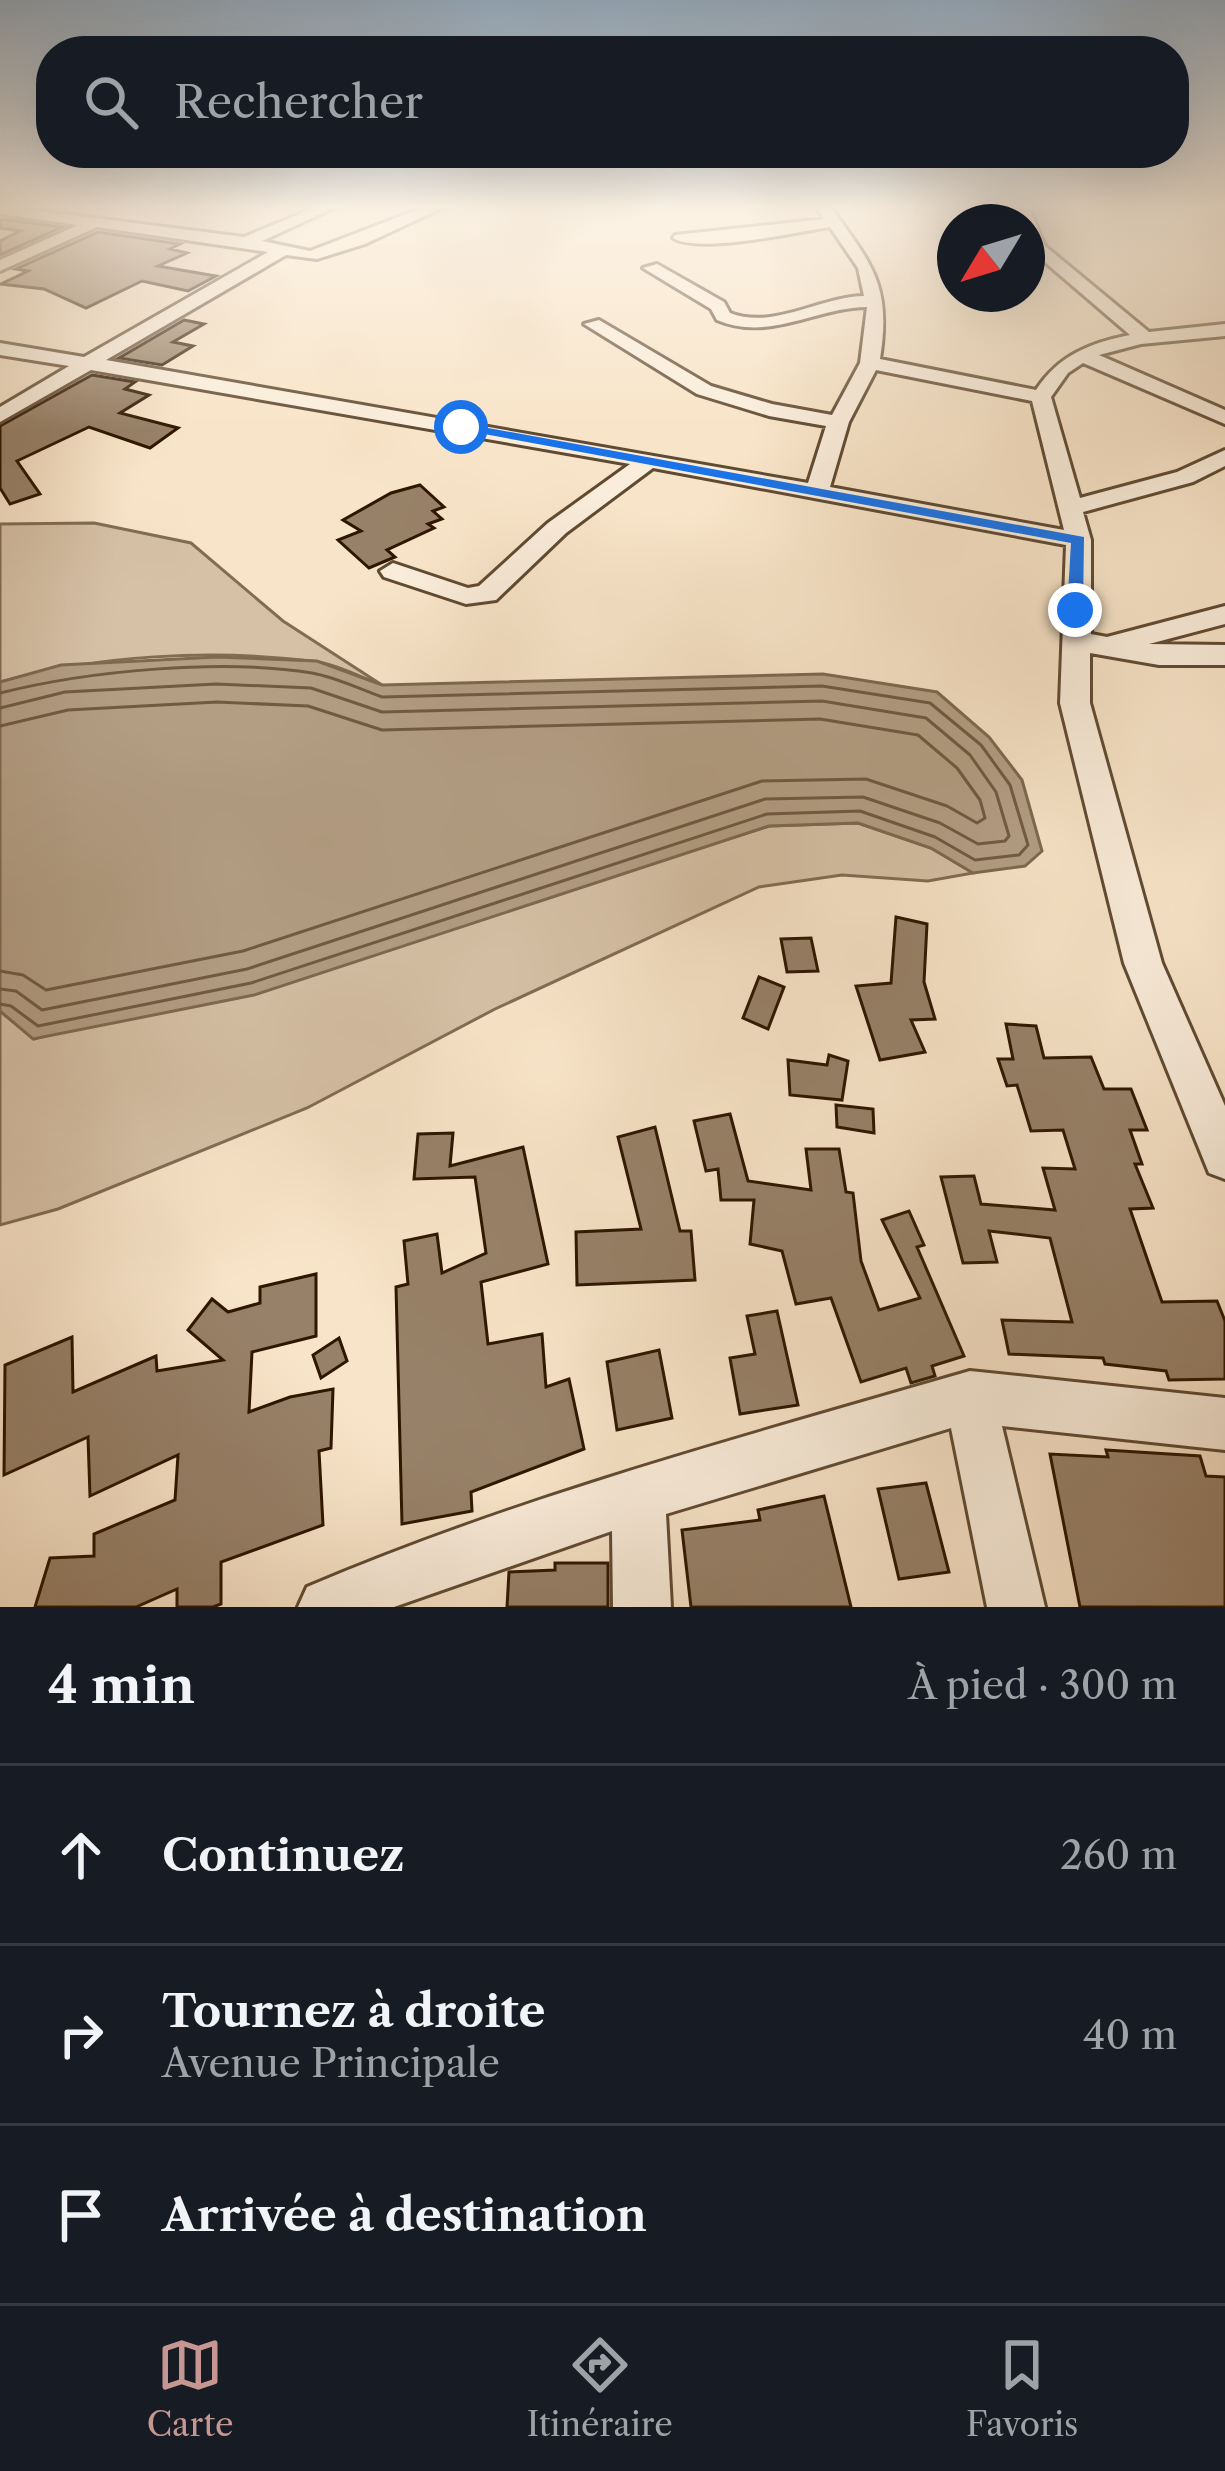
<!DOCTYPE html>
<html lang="fr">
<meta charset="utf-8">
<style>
:root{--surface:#171b24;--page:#20242c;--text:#f1f3f6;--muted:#9ea1a6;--line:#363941;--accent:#c59692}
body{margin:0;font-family:"Libre Caslon Text",serif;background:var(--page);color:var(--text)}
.compass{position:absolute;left:937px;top:204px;width:108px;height:108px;border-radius:50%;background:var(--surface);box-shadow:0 12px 48px #0002;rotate:232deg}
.stop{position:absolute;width:36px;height:36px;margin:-27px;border:9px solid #1a73e8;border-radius:50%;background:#fff}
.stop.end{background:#1a73e8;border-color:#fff;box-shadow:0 3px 12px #0008}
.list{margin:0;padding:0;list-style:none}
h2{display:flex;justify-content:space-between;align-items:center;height:156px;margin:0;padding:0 48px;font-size:51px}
h2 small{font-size:39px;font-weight:400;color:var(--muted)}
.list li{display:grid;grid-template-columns:78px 1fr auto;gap:36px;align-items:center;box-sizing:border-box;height:180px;padding:0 48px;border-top:3px solid var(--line)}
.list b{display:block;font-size:45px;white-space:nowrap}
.list p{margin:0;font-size:39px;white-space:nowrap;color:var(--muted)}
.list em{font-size:39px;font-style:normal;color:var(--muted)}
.icon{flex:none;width:66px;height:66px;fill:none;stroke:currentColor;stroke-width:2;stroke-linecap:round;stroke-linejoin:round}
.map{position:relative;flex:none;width:1225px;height:1607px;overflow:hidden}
.search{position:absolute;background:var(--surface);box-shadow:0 12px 48px #0002;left:36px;right:36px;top:36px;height:132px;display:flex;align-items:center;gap:30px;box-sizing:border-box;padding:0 42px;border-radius:48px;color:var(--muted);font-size:45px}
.sheet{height:696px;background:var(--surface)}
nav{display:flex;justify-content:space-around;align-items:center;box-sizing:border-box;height:168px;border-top:3px solid var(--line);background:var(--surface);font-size:33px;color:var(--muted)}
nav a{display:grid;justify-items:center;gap:6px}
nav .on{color:var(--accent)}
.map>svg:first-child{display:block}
</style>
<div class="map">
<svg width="1225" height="1607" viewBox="0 0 1225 1607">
<rect width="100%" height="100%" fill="#f8e4c8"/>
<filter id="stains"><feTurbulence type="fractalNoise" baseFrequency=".00167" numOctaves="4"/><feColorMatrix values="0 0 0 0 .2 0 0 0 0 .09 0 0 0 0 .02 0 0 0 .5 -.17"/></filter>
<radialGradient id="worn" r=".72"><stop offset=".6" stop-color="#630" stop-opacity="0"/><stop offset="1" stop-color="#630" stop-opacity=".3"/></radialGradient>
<g fill="#d6c1a6" stroke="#826c53" stroke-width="3">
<path d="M94 523 191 543 283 621 382 685C360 677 336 664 312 661 211 649 97 655 0 682V524Z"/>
<path d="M858 823 931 848 973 873 928 881 842 875 759 887 495 1009 307 1108 58 1209 0 1225V1011L34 1039 629 870 769 826Z"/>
</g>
<path fill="#b39e84" stroke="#7e684f" stroke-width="3" d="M217 657 317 661 382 685 823 674 937 692 989 737 1022 780 1042 851 1025 866 973 873 931 848 858 823 769 826 254 995 33 1039 0 1011V682L61 665Z"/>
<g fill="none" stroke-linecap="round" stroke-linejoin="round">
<g stroke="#705a42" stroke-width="3">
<path d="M0 693C88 671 222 658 312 673 335 677 360 689 382 697L822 686 930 703 981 745 1010 785 1028 845 1019 855 975 860 935 837 860 811 767 814 251 983 38 1026 11 1006 0 1004"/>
<path d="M0 708 65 692 216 684 311 688 382 712 822 701 926 718 970 755 996 792 1009 836 1005 841 978 844 940 823 863 797 765 799 247 969 42 1010 16 991 0 989"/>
<path d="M0 726 68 710 217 702 308 706 382 730 820 719 918 735 957 768 980 800 985 818 977 823 947 806 866 779 762 781 243 951 46 990 23 975 0 971"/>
</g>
</g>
<g fill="#978168" stroke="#2e1600" stroke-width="3">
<path d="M0 219 62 227 0 255V241L20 231 0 228Z"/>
<path d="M98 232 180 244 170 249 187 253 158 266 216 276 188 291 142 281 86 308 44 289 1 284 28 271 16 269Z"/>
<path d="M184 320 204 324 173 342 193 346 162 365 119 358Z"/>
<path d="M92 375 135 382 125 389 149 395 120 413 178 428 150 448 89 427 17 461 40 494 10 504 0 488V426Z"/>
<path d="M420 485 444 507 433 511 442 519 428 524 434 528 387 550 395 557 369 568 338 540 361 531 343 520 391 493Z"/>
<path d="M896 917 927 924 924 982 935 1019 911 1020 925 1052 880 1060 856 986 891 983Z"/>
<path d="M811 938 818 971 787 972 781 939Z"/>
<path d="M759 977 784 987 768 1029 743 1018Z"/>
<path d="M1006 1024 1036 1026 1044 1058 1091 1057 1104 1089H1131L1147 1130H1130L1142 1164H1135L1153 1208 1130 1209 1162 1302 1217 1301 1225 1321V1379L1169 1380 1166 1371 1105 1364 1103 1358 1009 1354 1002 1320 1072 1322 1050 1238 989 1231 997 1262 963 1263 941 1177 974 1176 981 1204 1055 1210 1043 1168 1075 1169 1063 1130 1031 1131 1017 1085 1007 1086 998 1059H1013Z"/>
<path d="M829 1055 848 1061 842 1100 790 1095 788 1060 827 1065Z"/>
<path d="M836 1105 873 1109 874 1133 837 1127Z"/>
<path d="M730 1114 748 1181 811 1190 806 1149H839L846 1192 853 1193 861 1261 879 1310 920 1298 882 1220 909 1211 924 1245 917 1247 964 1356 932 1366 935 1376 911 1383 906 1368 861 1382 831 1298 796 1304 782 1251 750 1244 754 1200H721L718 1169 706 1171 694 1121Z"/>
<path d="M655 1127 680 1231H691L695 1280 577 1285 576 1232 641 1229 618 1137Z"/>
<path d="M453 1133 450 1166 523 1147 548 1264 481 1282 488 1344 542 1334 546 1387 569 1379 584 1449 471 1492 472 1511 402 1524 396 1287 408 1284 404 1241 437 1234 442 1273 486 1253 475 1177 414 1179 418 1134Z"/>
<path d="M316 1274V1336L252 1352 249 1412 290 1397 333 1389 331 1448 319 1451 323 1525 221 1562V1604L213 1607H177V1589L136 1607H35L50 1558 94 1556V1534L175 1500 178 1455 90 1496 88 1437 4 1475 5 1365 72 1337 73 1392 156 1356 157 1371 223 1360 188 1330 212 1299 228 1312 260 1303V1287Z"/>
<path d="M777 1311 798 1405 740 1414 730 1358 755 1354 747 1316Z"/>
<path d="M339 1338 347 1361 321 1378 313 1355Z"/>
<path d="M659 1350 672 1418 617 1430 607 1362Z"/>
<path d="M1106 1450 1200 1456 1206 1476 1225 1477V1607H1080L1050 1454 1108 1457Z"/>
<path d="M926 1483 949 1572 899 1579 878 1489Z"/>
<path d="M824 1496 851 1607H691L682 1530 760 1520 758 1510Z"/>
<path d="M555 1563H608V1607H507L509 1572 555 1570Z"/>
</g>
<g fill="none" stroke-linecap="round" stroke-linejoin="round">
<g stroke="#604a32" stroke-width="6">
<g id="minor">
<path d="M0 206 244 237 319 206H338L262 241 310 251 427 206H446L365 244 317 259 286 255 106 360 808 483 826 426 769 416 697 394 584 324 599 320 711 386 772 404 832 415 860 363 867 307C813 308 770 342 717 320L711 309 643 268 657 264 724 302 730 313C773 330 819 297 864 296L858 268 830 227C795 232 701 254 673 238L675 235 824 219 816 206H830C871 264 892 284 880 359L1036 390C1059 355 1090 343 1130 335L1032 251 1027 222H1020L1014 206H1028L1045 246 1149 332 1225 324V336L1141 344 1099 355 1225 410V424L1083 363 1068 373 1051 397 1080 498 1177 472 1225 450V466L1193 482 1083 512 1091 540V634L1107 637 1225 606V624L1149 644 1225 645V665H1159L1090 653V703L1162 963 1225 1106V1179L1209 1173 1124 963 1060 703 1066 545 653 468 566 533 496 600 466 604 384 577 380 571 393 563 468 588 479 586 548 523 630 464 91 370 0 422V407L69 366 0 355V343L84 357 268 252 97 227 0 271V260L78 225 0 214ZM876 370 1032 401 1064 530 830 487 849 422Z"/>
<path d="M970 1371 1225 1398V1450L1002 1426 1045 1607H987L951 1428 666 1514 671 1607H613L612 1531 394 1607H298L307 1587C521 1496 746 1436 970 1371Z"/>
</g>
</g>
<use href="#minor" fill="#faeddb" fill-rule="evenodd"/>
</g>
<linearGradient id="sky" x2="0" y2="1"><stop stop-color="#93abc0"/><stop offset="0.48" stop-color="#fcf3e6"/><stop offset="1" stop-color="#fcf3e6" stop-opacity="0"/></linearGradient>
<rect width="1225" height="431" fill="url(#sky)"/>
<path fill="#1a73e8" d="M461 423 1084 537 1083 610 1075 615 1067 610 1071 543 457 429Z"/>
<rect width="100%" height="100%" filter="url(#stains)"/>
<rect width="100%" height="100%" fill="url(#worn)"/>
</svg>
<svg class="compass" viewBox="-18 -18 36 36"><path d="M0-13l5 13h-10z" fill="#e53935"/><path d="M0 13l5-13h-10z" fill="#9ea1a6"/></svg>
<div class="stop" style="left:461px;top:427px"></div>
<div class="stop end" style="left:1075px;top:610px"></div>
<div class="search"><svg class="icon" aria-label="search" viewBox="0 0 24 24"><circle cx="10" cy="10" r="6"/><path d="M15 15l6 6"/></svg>Rechercher</div>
</div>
<section class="sheet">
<h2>4 min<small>À pied · 300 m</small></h2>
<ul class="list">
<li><svg class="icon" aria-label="ahead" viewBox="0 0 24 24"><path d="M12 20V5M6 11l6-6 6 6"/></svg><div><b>Continuez</b></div><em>260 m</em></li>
<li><svg class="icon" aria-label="right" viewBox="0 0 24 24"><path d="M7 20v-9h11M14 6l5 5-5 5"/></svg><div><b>Tournez à droite</b><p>Avenue Principale</p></div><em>40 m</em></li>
<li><svg class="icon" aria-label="arrive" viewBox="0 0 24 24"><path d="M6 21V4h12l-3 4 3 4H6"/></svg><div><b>Arrivée à destination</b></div></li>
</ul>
</section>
<nav>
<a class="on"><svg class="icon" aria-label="map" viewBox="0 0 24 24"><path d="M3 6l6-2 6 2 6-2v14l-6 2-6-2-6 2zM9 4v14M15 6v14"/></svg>Carte</a>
<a><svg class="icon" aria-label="directions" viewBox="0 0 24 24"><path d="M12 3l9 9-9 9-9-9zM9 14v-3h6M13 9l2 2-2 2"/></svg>Itinéraire</a>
<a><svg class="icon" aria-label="saved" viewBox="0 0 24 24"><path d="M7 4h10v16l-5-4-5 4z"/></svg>Favoris</a>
</nav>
